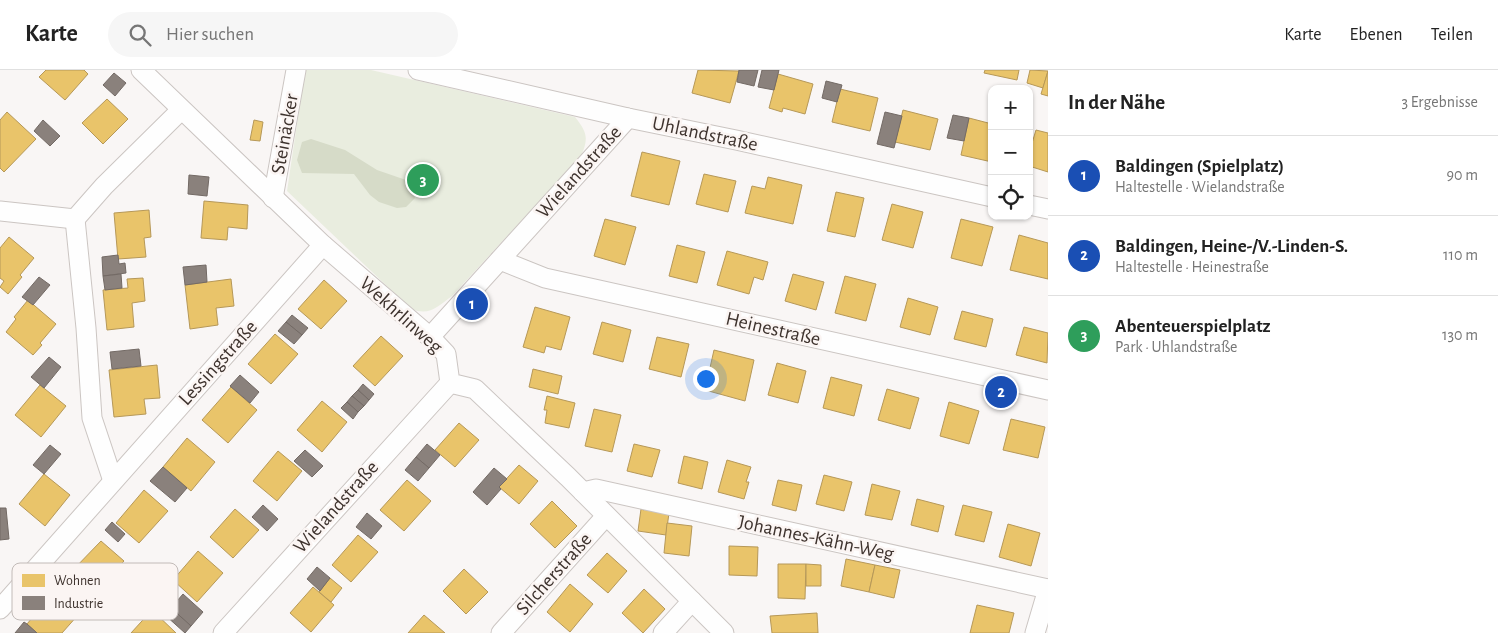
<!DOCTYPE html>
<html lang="de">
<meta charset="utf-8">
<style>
:root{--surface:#fff;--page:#f6f6f6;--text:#222;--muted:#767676;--line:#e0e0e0;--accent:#7f7774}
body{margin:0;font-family:"Alegreya Sans",sans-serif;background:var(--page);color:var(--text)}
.controls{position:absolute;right:15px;top:15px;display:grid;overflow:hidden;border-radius:10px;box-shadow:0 1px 4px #0004}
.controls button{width:45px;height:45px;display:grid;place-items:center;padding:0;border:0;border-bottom:1px solid var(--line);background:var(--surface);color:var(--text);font:25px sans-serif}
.you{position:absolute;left:705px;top:308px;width:18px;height:18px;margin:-12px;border:4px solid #fff;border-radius:50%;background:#1a73e8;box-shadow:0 0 0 8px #1a73e833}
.badge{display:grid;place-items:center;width:32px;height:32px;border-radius:50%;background:var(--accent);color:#fff;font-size:16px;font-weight:700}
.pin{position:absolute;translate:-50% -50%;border:2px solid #fff;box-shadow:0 1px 5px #0006}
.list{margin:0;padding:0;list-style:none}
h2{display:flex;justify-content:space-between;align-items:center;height:65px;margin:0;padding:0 20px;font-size:21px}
h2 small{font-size:16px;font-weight:400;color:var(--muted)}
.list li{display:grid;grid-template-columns:32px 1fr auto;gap:15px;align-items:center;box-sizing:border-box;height:80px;padding:0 20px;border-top:1px solid var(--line)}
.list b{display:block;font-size:19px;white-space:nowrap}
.list p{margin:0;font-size:16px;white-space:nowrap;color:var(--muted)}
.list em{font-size:16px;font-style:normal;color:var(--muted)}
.icon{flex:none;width:28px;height:28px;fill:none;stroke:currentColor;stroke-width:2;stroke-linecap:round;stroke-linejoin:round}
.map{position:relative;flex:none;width:1048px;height:563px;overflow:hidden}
header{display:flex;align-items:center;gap:30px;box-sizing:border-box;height:70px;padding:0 25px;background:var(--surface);border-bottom:1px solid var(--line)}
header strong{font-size:24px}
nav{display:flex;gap:28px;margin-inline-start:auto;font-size:18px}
.search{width:350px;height:45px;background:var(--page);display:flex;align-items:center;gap:12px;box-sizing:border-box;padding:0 18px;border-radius:28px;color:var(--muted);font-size:19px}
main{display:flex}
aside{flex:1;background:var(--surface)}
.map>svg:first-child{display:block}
</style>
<header>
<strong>Karte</strong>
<div class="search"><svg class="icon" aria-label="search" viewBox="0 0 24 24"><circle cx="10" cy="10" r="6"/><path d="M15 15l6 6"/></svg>Hier suchen</div>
<nav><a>Karte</a><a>Ebenen</a><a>Teilen</a></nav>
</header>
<main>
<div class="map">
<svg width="1048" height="563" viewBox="0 0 1048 563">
<rect width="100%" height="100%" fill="#f9f6f5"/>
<path fill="#e9eddf" d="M305 0H371L575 47C587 62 589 68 581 86L452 226C437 237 430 246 411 239L287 121Z"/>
<path fill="#d6dbc8" d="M311 69 345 80 377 100 406 110 415 128 406 137 397 138 379 132 370 125 354 104 302 103 297 90 302 72Z"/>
<g fill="#e9c46a" stroke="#b69858">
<path d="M46 0H84L88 4 65 30 39 7Z"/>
<path d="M698 0 739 1 730 33 692 23Z"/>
<path d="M985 0H1019L1017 10 984 3Z"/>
<path d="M1030 0 1048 1 1043 18 1027 13Z"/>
<path d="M1048 1V26L1041 24Z"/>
<path d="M778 4 813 14 805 44 783 38 782 42 769 38Z"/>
<path d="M840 19 878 28 870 61 832 52Z"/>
<path d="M107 29 128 49 103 74 82 53Z"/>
<path d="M903 40 938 49 930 80 895 72Z"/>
<path d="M7 42 36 69 4 102 0 98V50Z"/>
<path d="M969 48 992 54V92L961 85Z"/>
<path d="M254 50 263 52 260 71 250 70Z"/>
<path d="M1036 60 1048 63V102L1029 96V83Z"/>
<path d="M642 82 680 91 669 135 631 126Z"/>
<path d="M704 104 736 111 728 142 696 134Z"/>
<path d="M768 107 802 115 793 154 745 143 752 116 765 119Z"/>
<path d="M836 122 864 128 855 167 827 161Z"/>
<path d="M204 131 248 135 247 159 228 157 227 170 201 168Z"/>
<path d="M892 134 923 142 913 178 882 170Z"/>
<path d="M149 140 151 167 144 168 146 187 118 189 114 143Z"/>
<path d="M605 149 636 157 625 195 594 186Z"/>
<path d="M961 149 993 157 982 196 951 188Z"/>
<path d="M1019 165 1048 173V209L1010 200Z"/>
<path d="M9 167 34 188 20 205 22 207 8 224 0 217 4 211 0 208V178Z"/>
<path d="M677 175 705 182 697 213 669 206Z"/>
<path d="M727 181 768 192 763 210 754 207 749 224 717 215Z"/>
<path d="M793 204 824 212 816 240 785 231Z"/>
<path d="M845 206 876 214 866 251 835 243Z"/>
<path d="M143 208 145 231 132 233 134 257 107 260 103 220 128 218 127 209Z"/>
<path d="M231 209 234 236 216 238 218 255 190 259 185 215Z"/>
<path d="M324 210 347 231 321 259 298 239Z"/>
<path d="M908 228 938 237 930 265 900 257Z"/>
<path d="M28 230 56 254 40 273 42 275 33 285 6 262 16 249 14 247Z"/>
<path d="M535 237 570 247 561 280 546 276 544 283 523 277Z"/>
<path d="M962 241 993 249 986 277 954 269Z"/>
<path d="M602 252 631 260 623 292 593 284Z"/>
<path d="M1024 257 1048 263 1047 293 1016 285Z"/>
<path d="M275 264 298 284 271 314 248 294Z"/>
<path d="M381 266 403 286 375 316 353 296Z"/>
<path d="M657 267 689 274 681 307 649 299Z"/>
<path d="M714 280 754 290 745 331 705 320Z"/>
<path d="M777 293 806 301 798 333 768 325Z"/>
<path d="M157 295 160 328 144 329 146 344 114 347 109 300Z"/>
<path d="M533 299 562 306 558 324 529 317Z"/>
<path d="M831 307 862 315 854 346 823 338Z"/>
<path d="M40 315 66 336 41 367 15 345Z"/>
<path d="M231 317 257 340 228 373 202 350Z"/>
<path d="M887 319 919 328 910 359 878 350Z"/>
<path d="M547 326 575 333 569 358 545 353 547 340H544Z"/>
<path d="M322 331 347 352 322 382 297 360Z"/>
<path d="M949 332 979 341 969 374 940 366Z"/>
<path d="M594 339 621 345 612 382 585 376Z"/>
<path d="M1011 349 1045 357 1038 388 1003 380Z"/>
<path d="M459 353 479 370 455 397 435 380Z"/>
<path d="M187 368 215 392 191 421 163 397Z"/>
<path d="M634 374 660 380 652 407 627 401Z"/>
<path d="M278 381 302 401 277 431 253 411Z"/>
<path d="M684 386 708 392 702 419 678 413Z"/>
<path d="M727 390 751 397 746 412H749L744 429 718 422Z"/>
<path d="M519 395 538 411 519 434 499 417Z"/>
<path d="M44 404 70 425 45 456 19 434Z"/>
<path d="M824 405 852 412 844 441 816 434Z"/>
<path d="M407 410 431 431 404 461 380 440Z"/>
<path d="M778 410 802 415 796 441 772 435Z"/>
<path d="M872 414 900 421 892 450 865 445Z"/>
<path d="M144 420 168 441 139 473 116 453Z"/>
<path d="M917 429 944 436 938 462 911 455Z"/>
<path d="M552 431 577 456 555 478 530 454Z"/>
<path d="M645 435 669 443 666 465 638 461 641 439 644 440Z"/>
<path d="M963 435 992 442 984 472 955 465Z"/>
<path d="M235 439 259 460 233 488 210 467Z"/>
<path d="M667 453 692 456 689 486 664 483Z"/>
<path d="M1008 454 1040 463 1031 496 999 487Z"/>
<path d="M358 465 378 482 351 512 332 495Z"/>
<path d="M101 471 124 491 96 521 72 501Z"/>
<path d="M729 476 758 477 757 506 729 505Z"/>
<path d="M198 481 223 503 197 532 173 510Z"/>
<path d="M607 483 627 501 608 523 587 505Z"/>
<path d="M846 489 875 495 869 522 841 516Z"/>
<path d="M778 494H806L805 529 778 528Z"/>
<path d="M806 494 821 495V516H806Z"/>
<path d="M875 495 900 500 894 528 869 522Z"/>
<path d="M464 499 488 522 466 544 443 521Z"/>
<path d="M330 508 342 518 331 532 319 522Z"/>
<path d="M570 514 593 534 570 562 547 542Z"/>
<path d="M313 517 334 535 311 562 290 543Z"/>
<path d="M644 519 665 539 643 563 622 543Z"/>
<path d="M53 523 78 545 62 563H37L27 554Z"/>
<path d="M977 535 1014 543 1009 563H970Z"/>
<path d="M152 540 176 563H131Z"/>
<path d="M817 543 818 563H772L770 546Z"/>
<path d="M424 545 445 563H408Z"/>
</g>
<g fill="#8a817c" stroke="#736a65">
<path d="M739 0H758L754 16 737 12Z"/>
<path d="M762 0H779L774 20 758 17Z"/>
<path d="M114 3 126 13 115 26 103 15Z"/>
<path d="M826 11 842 15 837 32 822 28Z"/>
<path d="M885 42 902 46 894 78 877 74Z"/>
<path d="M953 45 969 48 964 71 947 68Z"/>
<path d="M43 50 60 66 50 76 34 61Z"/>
<path d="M189 105 209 107 207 126 188 124Z"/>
<path d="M118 185 119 194 125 193 126 203 103 206 102 187Z"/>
<path d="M206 195 207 212 185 215 183 197Z"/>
<path d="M121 204 122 218 105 220 103 206Z"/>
<path d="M39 207 50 215 33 235 22 227Z"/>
<path d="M292 245 308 258 302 265 286 252Z"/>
<path d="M286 252 302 265 294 274 278 261Z"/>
<path d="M139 279 141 296 112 299 110 282Z"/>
<path d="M49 287 61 297 44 318 31 307Z"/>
<path d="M240 305 259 322 250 333 230 316Z"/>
<path d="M363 314 374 324 369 330 358 320Z"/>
<path d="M358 320 369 330 364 336 352 326Z"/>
<path d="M352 326 364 336 358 342 347 332Z"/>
<path d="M347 332 358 342 353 349 341 338Z"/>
<path d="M427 374 440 385 429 398 416 387Z"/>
<path d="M50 375 61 384 44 404 33 395Z"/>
<path d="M305 380 323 396 312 407 294 391Z"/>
<path d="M416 387 429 398 418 411 405 400Z"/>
<path d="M163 397 187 418 175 432 150 411Z"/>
<path d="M494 398 507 409 499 417 501 419 487 435 473 422Z"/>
<path d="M263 435 278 449 267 461 252 447Z"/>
<path d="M0 438H6L9 469 0 470Z"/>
<path d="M367 443 382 456 371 469 356 457Z"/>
<path d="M112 452 125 464 118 472 105 460Z"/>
<path d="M317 497 330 508 320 521 307 509Z"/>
<path d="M183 524 203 542 191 556 171 538Z"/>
<path d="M171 538 191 556 185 563 165 545Z"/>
<path d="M24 552 27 554 37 563H15Z"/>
</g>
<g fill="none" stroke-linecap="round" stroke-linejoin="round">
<g stroke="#cbc5c2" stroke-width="21">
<g id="minor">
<path d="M141 0 323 175 430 267 446 284 450 313 475 319 568 407 724 563"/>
<path d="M418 0 628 48 736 70 992 127"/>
<path d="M273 128 296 0"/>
<path d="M1029 135 1048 139"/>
<path d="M0 141 75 149 104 116 181 40"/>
<path d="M75 149 86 258 92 348 113 411"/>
<path d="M500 190 545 208 1048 320"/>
<path d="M430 267 628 48"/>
<path d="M583 422 596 419 1048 519"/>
<path d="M0 539 323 175"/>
<path d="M223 563 450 313"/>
<path d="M501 563 606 446"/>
<path d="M663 563 692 531"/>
<path d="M1035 563 1048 519"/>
</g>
</g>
<use href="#minor" stroke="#fefefe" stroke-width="19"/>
</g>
<g text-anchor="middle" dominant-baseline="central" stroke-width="5" stroke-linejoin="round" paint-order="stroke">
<g font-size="20" fill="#3e332e" stroke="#fbf5f3">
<text transform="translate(285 64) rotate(-80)">Steinäcker</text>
<text transform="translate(705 64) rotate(12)">Uhlandstraße</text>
<text transform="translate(579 102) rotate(-48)">Wielandstraße</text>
<text transform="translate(401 245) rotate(42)">Wekhrlinweg</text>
<text transform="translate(773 259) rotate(13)">Heinestraße</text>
<text transform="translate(218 293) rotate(-48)">Lessingstraße</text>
<text transform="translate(336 437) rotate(-48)">Wielandstraße</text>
<text transform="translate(816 468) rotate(12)">Johannes-Kähn-Weg</text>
<text transform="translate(554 504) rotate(-48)">Silcherstraße</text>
</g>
</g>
<rect x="12" y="493" width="166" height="57" rx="8" fill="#fbf5f3" stroke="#c2bbb8" stroke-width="1"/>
<rect x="22" y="504" width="23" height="13" fill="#e9c46a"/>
<rect x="22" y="526" width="23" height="14" fill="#8a817c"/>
<g font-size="14" fill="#3e332e">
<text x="54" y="515">Wohnen</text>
<text x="54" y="538">Industrie</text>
</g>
</svg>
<div class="controls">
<button>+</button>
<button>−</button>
<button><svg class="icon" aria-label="locate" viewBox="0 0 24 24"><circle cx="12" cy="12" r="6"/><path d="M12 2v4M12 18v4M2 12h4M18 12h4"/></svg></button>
</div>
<div class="you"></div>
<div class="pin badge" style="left:472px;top:234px;background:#1a4fb4">1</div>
<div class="pin badge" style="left:1001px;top:322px;background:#1a4fb4">2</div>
<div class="pin badge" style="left:423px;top:110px;background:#2e9e5b">3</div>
</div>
<aside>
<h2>In der Nähe<small>3 Ergebnisse</small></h2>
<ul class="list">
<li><span class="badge" style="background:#1a4fb4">1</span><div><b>Baldingen (Spielplatz)</b><p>Haltestelle · Wielandstraße</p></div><em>90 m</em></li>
<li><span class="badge" style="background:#1a4fb4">2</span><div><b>Baldingen, Heine-/V.-Linden-S.</b><p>Haltestelle · Heinestraße</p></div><em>110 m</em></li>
<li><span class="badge" style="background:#2e9e5b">3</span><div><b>Abenteuerspielplatz</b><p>Park · Uhlandstraße</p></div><em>130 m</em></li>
</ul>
</aside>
</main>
